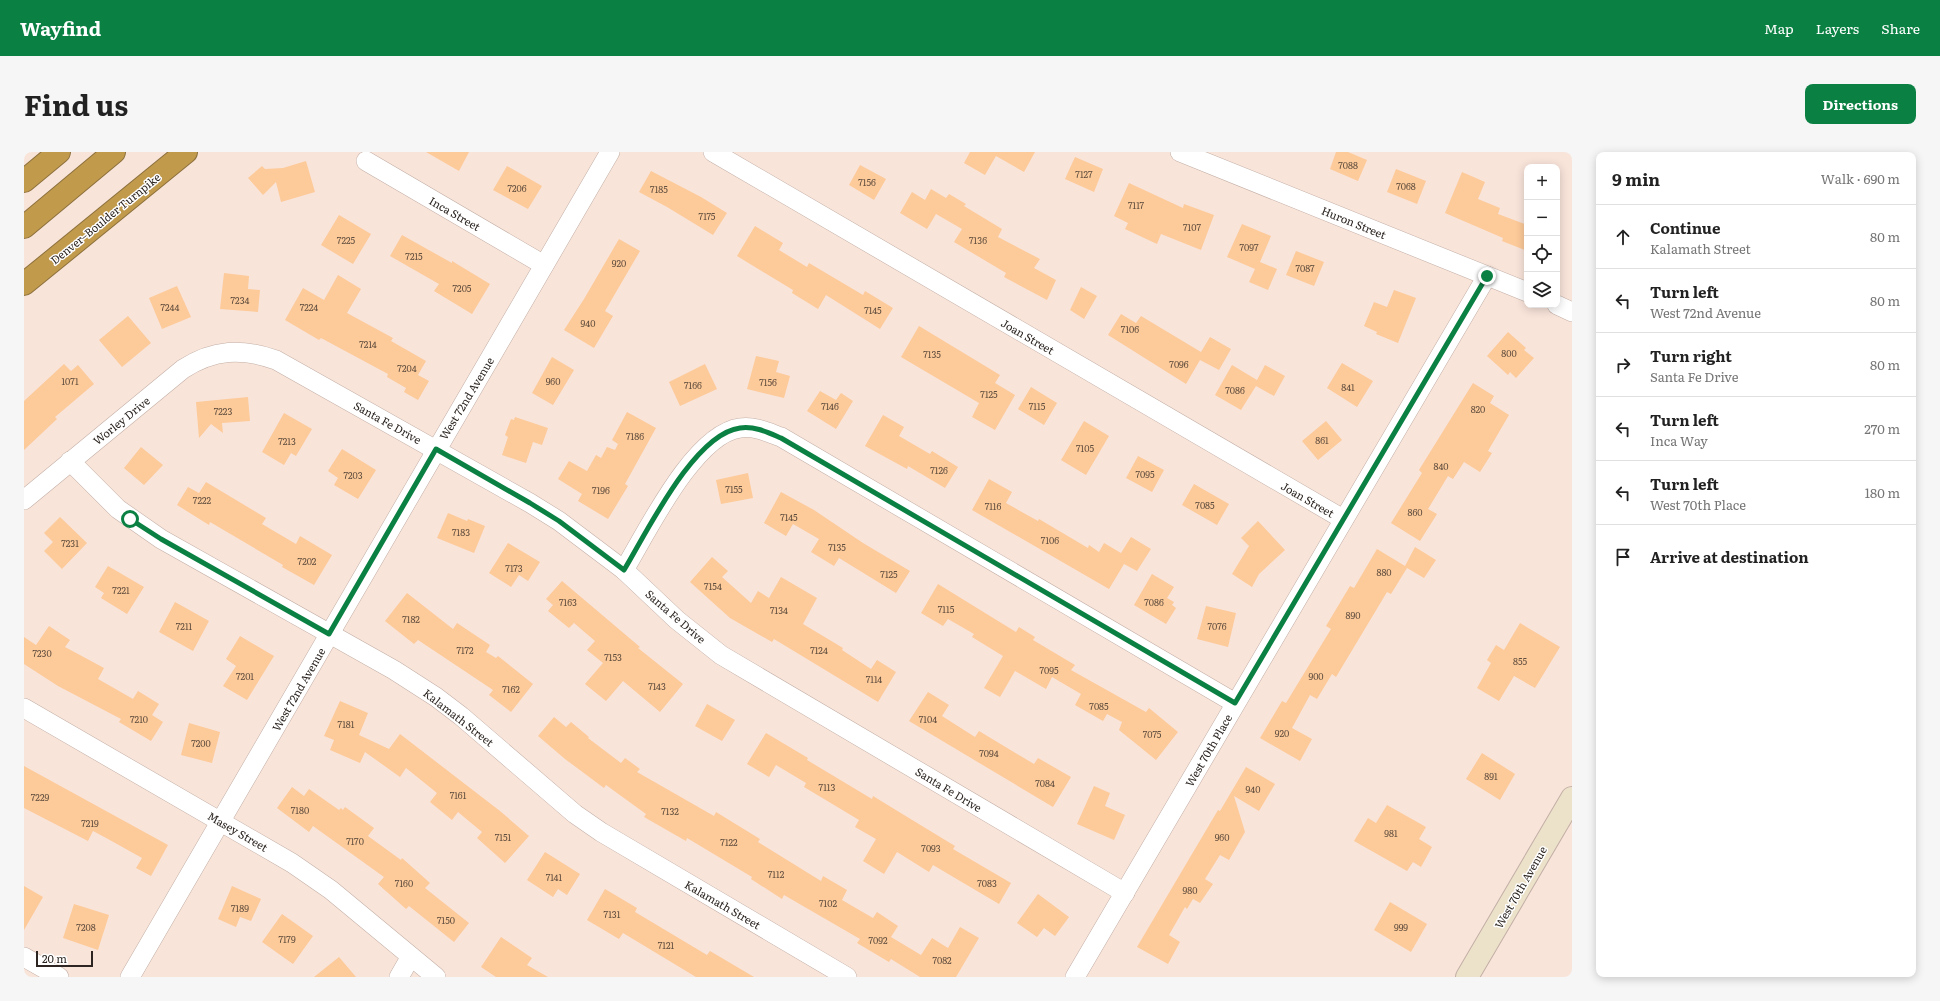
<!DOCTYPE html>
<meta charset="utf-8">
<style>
:root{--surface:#fff;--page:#f6f6f6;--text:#222;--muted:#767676;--line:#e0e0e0;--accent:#0b8043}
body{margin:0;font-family:Literata,serif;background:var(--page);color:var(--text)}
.controls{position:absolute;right:12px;top:12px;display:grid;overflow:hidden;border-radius:8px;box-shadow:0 2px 10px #0003}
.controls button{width:36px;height:36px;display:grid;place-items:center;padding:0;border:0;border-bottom:1px solid var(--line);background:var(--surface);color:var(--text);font:20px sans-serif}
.scale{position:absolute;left:12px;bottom:10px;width:57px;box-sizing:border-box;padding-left:4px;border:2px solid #2c2521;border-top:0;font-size:11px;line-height:14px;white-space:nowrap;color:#2c2521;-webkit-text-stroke:3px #fff;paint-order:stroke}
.stop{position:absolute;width:12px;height:12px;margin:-9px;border:3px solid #0b8043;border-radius:50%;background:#fff}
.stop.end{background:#0b8043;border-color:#fff;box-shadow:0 1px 4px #0008}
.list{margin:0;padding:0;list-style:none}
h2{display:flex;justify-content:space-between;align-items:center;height:52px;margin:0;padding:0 16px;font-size:17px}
h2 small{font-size:13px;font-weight:400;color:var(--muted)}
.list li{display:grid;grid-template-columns:26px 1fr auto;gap:12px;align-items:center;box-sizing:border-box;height:64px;padding:0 16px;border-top:1px solid var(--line)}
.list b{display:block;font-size:15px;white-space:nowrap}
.list p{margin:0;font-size:13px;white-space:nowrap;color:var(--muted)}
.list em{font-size:13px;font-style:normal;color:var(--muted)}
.icon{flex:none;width:22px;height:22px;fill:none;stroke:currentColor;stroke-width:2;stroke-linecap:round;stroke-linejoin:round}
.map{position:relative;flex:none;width:1548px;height:825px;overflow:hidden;border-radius:8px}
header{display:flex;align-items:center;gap:24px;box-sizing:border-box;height:56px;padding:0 20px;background:var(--accent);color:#fff}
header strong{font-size:19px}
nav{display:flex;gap:22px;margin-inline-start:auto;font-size:14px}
.intro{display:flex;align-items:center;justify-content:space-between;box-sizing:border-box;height:96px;padding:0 24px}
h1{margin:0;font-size:28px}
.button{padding:10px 18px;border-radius:8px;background:var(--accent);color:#fff;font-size:14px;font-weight:700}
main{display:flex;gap:24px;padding:0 24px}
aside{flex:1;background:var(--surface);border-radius:8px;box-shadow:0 2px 10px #0003}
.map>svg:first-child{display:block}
</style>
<header>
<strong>Wayfind</strong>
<nav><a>Map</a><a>Layers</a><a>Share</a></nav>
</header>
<div class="intro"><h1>Find us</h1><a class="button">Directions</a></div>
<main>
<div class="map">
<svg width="1548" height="825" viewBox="0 0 1548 825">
<rect width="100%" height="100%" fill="#f9e4da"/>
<g fill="#fdca99">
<path d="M402 0H445L435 19Z"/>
<path d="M946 0H1011L1000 20 972 4 961 23 940 11Z"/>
<path d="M1312 0H1324L1343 8 1334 29 1306 17Z"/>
<path d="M1051 5 1079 17 1070 40 1041 27Z"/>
<path d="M282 9 291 40 257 50 252 30 239 43 224 26 238 14 241 17 259 16Z"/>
<path d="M836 13 862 27 850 48 825 33Z"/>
<path d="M483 14 518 34 504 57 469 38Z"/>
<path d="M1372 17 1402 29 1393 52 1363 40Z"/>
<path d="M627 19 677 45 703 61 689 83 643 55 615 40Z"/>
<path d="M1438 20 1461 30 1454 47 1476 56 1474 62 1503 73V99L1478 89 1479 86 1421 61Z"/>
<path d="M1105 31 1159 56 1160 52 1190 63 1177 98 1137 82 1133 92 1101 77 1104 71 1090 64Z"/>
<path d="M907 37 922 46 925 42 942 52 940 54 978 77 974 85 1016 107 1010 116 1032 128 1023 148 980 125 982 121 930 90 938 77 912 62 903 77 876 61 888 40 901 48Z"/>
<path d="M315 63 347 82 329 112 297 93Z"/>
<path d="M1218 72 1247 84 1236 110 1253 117 1244 138 1225 130 1231 117 1203 105Z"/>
<path d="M731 74 759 91 755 98 783 115 785 111 839 143 841 139 869 156 856 177 802 143 794 157 768 141 769 138 713 104Z"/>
<path d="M378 83 428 111V109L466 132 448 162 410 139 415 132 366 104Z"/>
<path d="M595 87 616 99 581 159 589 164 570 196 540 178 560 147Z"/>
<path d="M1272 99 1300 110 1290 134 1262 123Z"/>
<path d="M200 121 225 124 224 137 236 138 234 160 196 157Z"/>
<path d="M314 123 337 137 323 161 369 186 367 189 402 209 394 223 405 229 394 248 380 240 382 236 363 225 364 222 297 186 295 188 261 168 279 136 300 148Z"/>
<path d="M153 134 167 165 138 177 125 146Z"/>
<path d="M1057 135 1073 144 1060 167 1046 158Z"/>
<path d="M1370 138 1392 146 1374 191 1352 182 1353 180 1340 174 1350 150 1363 155Z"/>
<path d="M1097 162 1112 171 1117 164 1177 200 1186 185 1207 197 1195 218 1176 208 1162 232 1084 183Z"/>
<path d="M104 164 127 191 98 215 75 188Z"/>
<path d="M895 174 976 223 971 231 991 243 971 278 948 265 955 251 877 205Z"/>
<path d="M1484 180 1502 196 1500 198 1510 206 1492 226 1486 220 1484 223 1463 204Z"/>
<path d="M732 204 755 209 752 220 766 224 760 246 723 237Z"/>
<path d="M528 205 550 218 529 253 508 241Z"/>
<path d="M1318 211 1349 229 1333 255 1303 236Z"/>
<path d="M40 212 47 219 54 213 70 232 31 265 33 267 0 298V249Z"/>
<path d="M681 212 693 237 656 254 645 230Z"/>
<path d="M1208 213 1233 228 1241 213 1261 224 1250 244 1232 234 1217 258 1191 243Z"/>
<path d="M1449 231 1470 244 1466 251 1485 263 1464 299 1468 301 1456 320 1440 310 1429 327 1424 324 1404 357 1413 362 1396 389 1367 371 1398 321 1395 318Z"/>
<path d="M1007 235 1033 251 1020 273 994 257Z"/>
<path d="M796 239 812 248 817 241 829 249 812 277 783 259Z"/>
<path d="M224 245 226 269 198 271 199 281 187 272 175 286 172 250Z"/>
<path d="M603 260 632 276 601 332 604 334 584 367 554 349 558 342 534 327 545 309 563 319 572 303 577 306 583 295 591 298 594 292 588 288Z"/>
<path d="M260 261 288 277 272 304 267 301 260 313 238 300Z"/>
<path d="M859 263 880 275 875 284 906 302 908 299 934 315 921 336 884 314 883 317 841 294Z"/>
<path d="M491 265 524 276 518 293 509 290 502 311 478 303 484 285 481 283 487 267 490 268Z"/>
<path d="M1060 269 1085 284 1062 323 1037 308Z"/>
<path d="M1302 269 1318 288 1294 308 1278 289Z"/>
<path d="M117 295 139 313 120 333 100 316Z"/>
<path d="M318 297 352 318 334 347 310 333 314 326 304 319Z"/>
<path d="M1114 304 1140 318 1128 340 1102 326Z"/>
<path d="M724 321 729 346 697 352 692 328Z"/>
<path d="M965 327 988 340 982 351 1014 369 1015 367 1064 396 1065 393 1075 400 1080 391 1097 401 1107 385 1127 397 1113 419 1100 412 1085 437 948 358Z"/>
<path d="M182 330 242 366 238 372 272 392 276 384 308 403 290 433 258 415 259 413 186 370 185 373 153 353 164 335 175 341Z"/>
<path d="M1170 332 1205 352 1193 373 1158 353Z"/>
<path d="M757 340 790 358 839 391 886 419 872 441 815 406 810 414 787 400 795 387 769 372 762 384 740 371Z"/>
<path d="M424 361 443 369 444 367 461 374 450 401 413 386Z"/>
<path d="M36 365 63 391 38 417 20 399 29 390 20 381Z"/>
<path d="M1234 369 1261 398 1235 422 1228 435 1208 422 1225 394 1217 386Z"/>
<path d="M484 391 516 410 504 429 495 423 487 435 465 421Z"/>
<path d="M1391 395 1412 408 1400 426 1383 416 1367 442 1363 440 1312 525 1308 522 1293 547 1286 543 1268 576 1288 587 1276 609 1236 586 1258 549 1262 551 1307 477 1302 474 1326 434 1330 436 1353 397 1381 414Z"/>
<path d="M688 405 704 419 698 425 727 451 734 439 745 446 757 425 793 446 779 472 819 496 818 498 847 517 853 508 872 520 854 550 750 487 748 490 706 466 666 430Z"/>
<path d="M84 414 120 435 103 462 77 446 80 441 71 435Z"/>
<path d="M1128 422 1150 435 1143 446 1150 450 1148 453 1152 456 1142 472 1110 453Z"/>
<path d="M538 429 616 495 614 496 659 532 636 560 599 529 582 549 561 532 579 511 563 498 571 489 550 471 545 476 524 459 529 453 522 447Z"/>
<path d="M914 432 992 480 995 475 1011 485 1009 488 1051 513 1047 518 1122 560 1125 556 1154 580 1132 608 1095 578 1098 570 1083 562 1079 569 1051 553 1057 542 1028 525 1022 537 991 519 976 545 960 536 979 504 948 485 950 482 924 467 919 474 897 461Z"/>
<path d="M383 441 429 477 433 471 466 493 462 500 472 506 474 504 509 532 487 560 465 543 469 538 394 488 390 492 361 469Z"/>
<path d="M151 450 185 469 169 499 135 480Z"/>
<path d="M1182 454 1212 461 1204 495 1173 487Z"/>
<path d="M1496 471 1536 495 1511 536 1490 524 1475 549 1453 536 1467 511 1463 508 1472 493 1480 498Z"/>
<path d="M25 474 46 488 41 495 80 516 74 527 109 547 114 539 135 552 128 563 139 570 127 589 95 570 97 567 34 534 0 512V485L12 493Z"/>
<path d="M216 484 250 504 223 548 199 534 212 514 202 507Z"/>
<path d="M904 540 925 553 918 564 951 585 955 579 1010 612 1014 606 1047 625 1029 655 885 569Z"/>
<path d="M316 549 344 561 335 583 365 597 376 582 476 659 505 684 481 711 453 686 458 680 434 660 428 668 406 650 413 641 382 616 376 625 341 600 336 611 306 598 310 588 300 584Z"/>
<path d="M683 552 711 568 698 589 671 574Z"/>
<path d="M530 565 542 575 547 570 565 585 564 586 597 611 601 606 616 617 613 620 690 664 692 660 736 687 734 690 797 729 799 724 823 738 818 748 849 766 853 760 874 774 867 785 897 803 908 786 924 796 936 775 955 786 932 825H896L867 807 865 810 833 791 836 787 760 743 758 747 727 727 728 725 663 686 662 689 620 665 622 662 582 633 580 636 541 607 514 584Z"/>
<path d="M165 571 196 580 188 611 157 603Z"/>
<path d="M742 581 784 606 783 608 848 647 849 644 880 663 931 694 929 697 987 731 975 752 909 713 905 720 873 700 860 722 839 709 852 687 831 675 835 668 780 635 782 631 752 613 745 625 723 612Z"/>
<path d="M1458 601 1491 622 1476 648 1442 627Z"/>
<path d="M0 614 144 693 127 724 112 716 118 706 84 687 69 679 64 689 0 656Z"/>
<path d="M1222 615 1251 632 1235 659 1210 644 1221 680 1205 708 1196 703 1181 727 1189 732 1176 751 1169 747 1163 757 1161 755 1145 783 1156 790 1144 812 1113 795 1194 658 1196 659Z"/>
<path d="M1070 634 1086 641 1081 654 1101 663 1090 688 1053 672Z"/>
<path d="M268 635 280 644 285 637 315 658 317 656 319 658 321 655 350 676 344 684 377 708 378 706 406 731 401 736 445 771 430 790 385 754 382 757 354 732 360 725 289 674 285 680 253 656Z"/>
<path d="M1363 653 1402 675 1395 687 1408 695 1397 715 1389 710 1383 719 1330 689 1344 666 1352 671Z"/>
<path d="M521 700 556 722 543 743 534 737 529 745 503 728Z"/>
<path d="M0 734 19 745 0 778Z"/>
<path d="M208 734 237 747 227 769 216 765 212 775 194 767Z"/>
<path d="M581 737 613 756 611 760 683 803 686 799 730 825H672L599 781 595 787 563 768Z"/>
<path d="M1014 742 1045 765 1031 784 1020 776 1013 785 993 771Z"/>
<path d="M1366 750 1403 772 1387 800 1350 778Z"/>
<path d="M50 752 85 763 74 798 39 786Z"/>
<path d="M258 762 289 784 269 812 238 790Z"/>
<path d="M477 785 508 806 503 813 524 825H472L457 815Z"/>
<path d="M315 805 332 825H290Z"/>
</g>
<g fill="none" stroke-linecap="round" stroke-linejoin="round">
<g stroke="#c3afa6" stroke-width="20">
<g id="street">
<path d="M689 0 1319 367"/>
<path d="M1156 0 1503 140"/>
<path d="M342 9 520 113"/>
<path d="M1533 153 1548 160"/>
<path d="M46 309 94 357 137 387 370 518 412 545 437 564 551 662 577 680 823 825"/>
<path d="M0 348 159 217C190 197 218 196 252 208L506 351 535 369 600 418 653 468 697 503 1101 741"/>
<path d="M600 418C623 380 670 282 716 276 731 274 743 280 757 285L1211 551"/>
<path d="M0 556 268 711 307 738 412 825"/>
<path d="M0 805 35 825"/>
<path d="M106 825 586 0"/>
<path d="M375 825 386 806"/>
<path d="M1051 825 1463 124"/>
</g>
</g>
<g stroke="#c3afa6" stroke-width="24">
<path id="secondary" d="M1443 825 1548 646"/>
</g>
<g stroke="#8d713d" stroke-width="24">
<g id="highway">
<path d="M0 29 35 0"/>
<path d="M0 75 90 0"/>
<path d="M0 132 162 0"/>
</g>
</g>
<use href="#street" stroke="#fff" stroke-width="19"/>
<use href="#secondary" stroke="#ece1c9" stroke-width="22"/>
<use href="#highway" stroke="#c19a4c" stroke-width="22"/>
</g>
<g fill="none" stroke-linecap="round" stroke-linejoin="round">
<path stroke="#0b8043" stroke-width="5" d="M106 367 137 387 305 482 412 297 506 351 535 369 600 418C623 380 670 282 716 276 731 274 743 280 757 286L1211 551 1463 124"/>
</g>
<g text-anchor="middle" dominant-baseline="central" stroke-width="3" stroke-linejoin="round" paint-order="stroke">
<g font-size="9" fill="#604e3f">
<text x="1324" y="13">7088</text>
<text x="1060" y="22">7127</text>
<text x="843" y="30">7156</text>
<text x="1382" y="34">7068</text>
<text x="493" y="36">7206</text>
<text x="635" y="37">7185</text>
<text x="1112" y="53">7117</text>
<text x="683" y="64">7175</text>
<text x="1168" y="75">7107</text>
<text x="322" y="88">7225</text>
<text x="954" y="88">7136</text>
<text x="1225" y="95">7097</text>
<text x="390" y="104">7215</text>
<text x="595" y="111">920</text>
<text x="1281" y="116">7087</text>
<text x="438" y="136">7205</text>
<text x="216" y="148">7234</text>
<text x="146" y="155">7244</text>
<text x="285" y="155">7224</text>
<text x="849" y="158">7145</text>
<text x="564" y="171">940</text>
<text x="1106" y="177">7106</text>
<text x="344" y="192">7214</text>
<text x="1485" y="201">800</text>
<text x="908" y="202">7135</text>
<text x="1155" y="212">7096</text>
<text x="383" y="216">7204</text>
<text x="46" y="229">1071</text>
<text x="529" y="229">960</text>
<text x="744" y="230">7156</text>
<text x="669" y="233">7166</text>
<text x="1324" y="235">841</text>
<text x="1211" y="238">7086</text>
<text x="965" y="242">7125</text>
<text x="806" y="254">7146</text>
<text x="1013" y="254">7115</text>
<text x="1454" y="257">820</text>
<text x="199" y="259">7223</text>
<text x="611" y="284">7186</text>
<text x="1298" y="288">861</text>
<text x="263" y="289">7213</text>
<text x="1061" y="296">7105</text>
<text x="1417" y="314">840</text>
<text x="915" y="318">7126</text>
<text x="1121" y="322">7095</text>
<text x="329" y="323">7203</text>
<text x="710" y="337">7155</text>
<text x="577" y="338">7196</text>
<text x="178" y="348">7222</text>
<text x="1181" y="353">7085</text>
<text x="969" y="354">7116</text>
<text x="1391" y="360">860</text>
<text x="765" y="365">7145</text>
<text x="437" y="380">7183</text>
<text x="1026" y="388">7106</text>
<text x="46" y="391">7231</text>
<text x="813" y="395">7135</text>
<text x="283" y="409">7202</text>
<text x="490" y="416">7173</text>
<text x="1360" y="420">880</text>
<text x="865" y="422">7125</text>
<text x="689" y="434">7154</text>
<text x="97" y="438">7221</text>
<text x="544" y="450">7163</text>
<text x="1130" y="450">7086</text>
<text x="922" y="457">7115</text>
<text x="755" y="458">7134</text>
<text x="1329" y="463">890</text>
<text x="387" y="467">7182</text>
<text x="160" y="474">7211</text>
<text x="1193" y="474">7076</text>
<text x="441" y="498">7172</text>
<text x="795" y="498">7124</text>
<text x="18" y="501">7230</text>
<text x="589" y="505">7153</text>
<text x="1496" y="509">855</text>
<text x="1025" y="518">7095</text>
<text x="221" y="524">7201</text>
<text x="1292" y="524">900</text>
<text x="850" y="527">7114</text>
<text x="633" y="534">7143</text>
<text x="487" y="537">7162</text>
<text x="1075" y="554">7085</text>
<text x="115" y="567">7210</text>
<text x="904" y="567">7104</text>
<text x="322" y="572">7181</text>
<text x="1258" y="581">920</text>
<text x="1128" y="582">7075</text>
<text x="177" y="591">7200</text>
<text x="965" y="601">7094</text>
<text x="1467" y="624">891</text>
<text x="1021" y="631">7084</text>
<text x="803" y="635">7113</text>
<text x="1229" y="637">940</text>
<text x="434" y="643">7161</text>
<text x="16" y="645">7229</text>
<text x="276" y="658">7180</text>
<text x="646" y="659">7132</text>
<text x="66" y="671">7219</text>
<text x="1367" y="681">981</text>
<text x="479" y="685">7151</text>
<text x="1198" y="685">960</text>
<text x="331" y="689">7170</text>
<text x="705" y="690">7122</text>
<text x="907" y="696">7093</text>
<text x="752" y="722">7112</text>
<text x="530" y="725">7141</text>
<text x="380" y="731">7160</text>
<text x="963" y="731">7083</text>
<text x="1166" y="738">980</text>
<text x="804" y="751">7102</text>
<text x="216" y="756">7189</text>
<text x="588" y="762">7131</text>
<text x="422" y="768">7150</text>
<text x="62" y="775">7208</text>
<text x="1377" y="775">999</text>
<text x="263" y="787">7179</text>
<text x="854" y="788">7092</text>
<text x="642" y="793">7121</text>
<text x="918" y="808">7082</text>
</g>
<g font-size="11" fill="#2c2521" stroke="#fff">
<text transform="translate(431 61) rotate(30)">Inca Street</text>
<text transform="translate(81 66) rotate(-39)">Denver–Boulder Turnpike</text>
<text transform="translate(1330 70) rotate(22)">Huron Street</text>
<text transform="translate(1004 184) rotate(30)">Joan Street</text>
<text transform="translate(442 246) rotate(-59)">West 72nd Avenue</text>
<text transform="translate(97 268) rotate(-39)">Worley Drive</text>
<text transform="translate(364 270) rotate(29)">Santa Fe Drive</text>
<text transform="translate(1284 347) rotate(30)">Joan Street</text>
<text transform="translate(652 464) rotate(41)">Santa Fe Drive</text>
<text transform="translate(274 537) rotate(-60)">West 72nd Avenue</text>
<text transform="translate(435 565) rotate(38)">Kalamath Street</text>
<text transform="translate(1184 598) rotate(-60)">West 70th Place</text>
<text transform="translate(925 637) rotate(31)">Santa Fe Drive</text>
<text transform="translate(214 679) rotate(30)">Masey Street</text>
<text transform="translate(1496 735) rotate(-60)">West 70th Avenue</text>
<text transform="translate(699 752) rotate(30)">Kalamath Street</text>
</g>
</g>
</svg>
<div class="controls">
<button>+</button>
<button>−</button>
<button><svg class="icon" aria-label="locate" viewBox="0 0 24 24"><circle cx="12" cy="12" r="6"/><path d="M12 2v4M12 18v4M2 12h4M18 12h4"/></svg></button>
<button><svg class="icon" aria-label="layers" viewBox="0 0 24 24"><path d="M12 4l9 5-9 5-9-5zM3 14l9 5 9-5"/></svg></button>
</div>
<div class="scale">20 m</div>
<div class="stop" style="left:106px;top:367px"></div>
<div class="stop end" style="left:1463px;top:124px"></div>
</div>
<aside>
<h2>9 min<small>Walk · 690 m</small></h2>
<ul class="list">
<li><svg class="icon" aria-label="ahead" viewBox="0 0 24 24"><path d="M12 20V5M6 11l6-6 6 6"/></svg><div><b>Continue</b><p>Kalamath Street</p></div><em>80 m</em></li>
<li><svg class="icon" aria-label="left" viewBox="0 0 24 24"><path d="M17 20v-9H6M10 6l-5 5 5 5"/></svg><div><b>Turn left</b><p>West 72nd Avenue</p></div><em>80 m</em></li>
<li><svg class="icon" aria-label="right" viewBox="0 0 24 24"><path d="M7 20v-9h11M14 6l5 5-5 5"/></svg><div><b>Turn right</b><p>Santa Fe Drive</p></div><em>80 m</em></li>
<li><svg class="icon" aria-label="left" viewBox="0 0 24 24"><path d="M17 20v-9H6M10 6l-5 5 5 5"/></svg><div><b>Turn left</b><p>Inca Way</p></div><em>270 m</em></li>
<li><svg class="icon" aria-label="left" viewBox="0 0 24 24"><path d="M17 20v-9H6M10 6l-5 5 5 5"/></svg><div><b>Turn left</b><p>West 70th Place</p></div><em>180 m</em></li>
<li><svg class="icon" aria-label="arrive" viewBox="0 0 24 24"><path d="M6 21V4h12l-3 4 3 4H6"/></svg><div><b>Arrive at destination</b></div></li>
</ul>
</aside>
</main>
